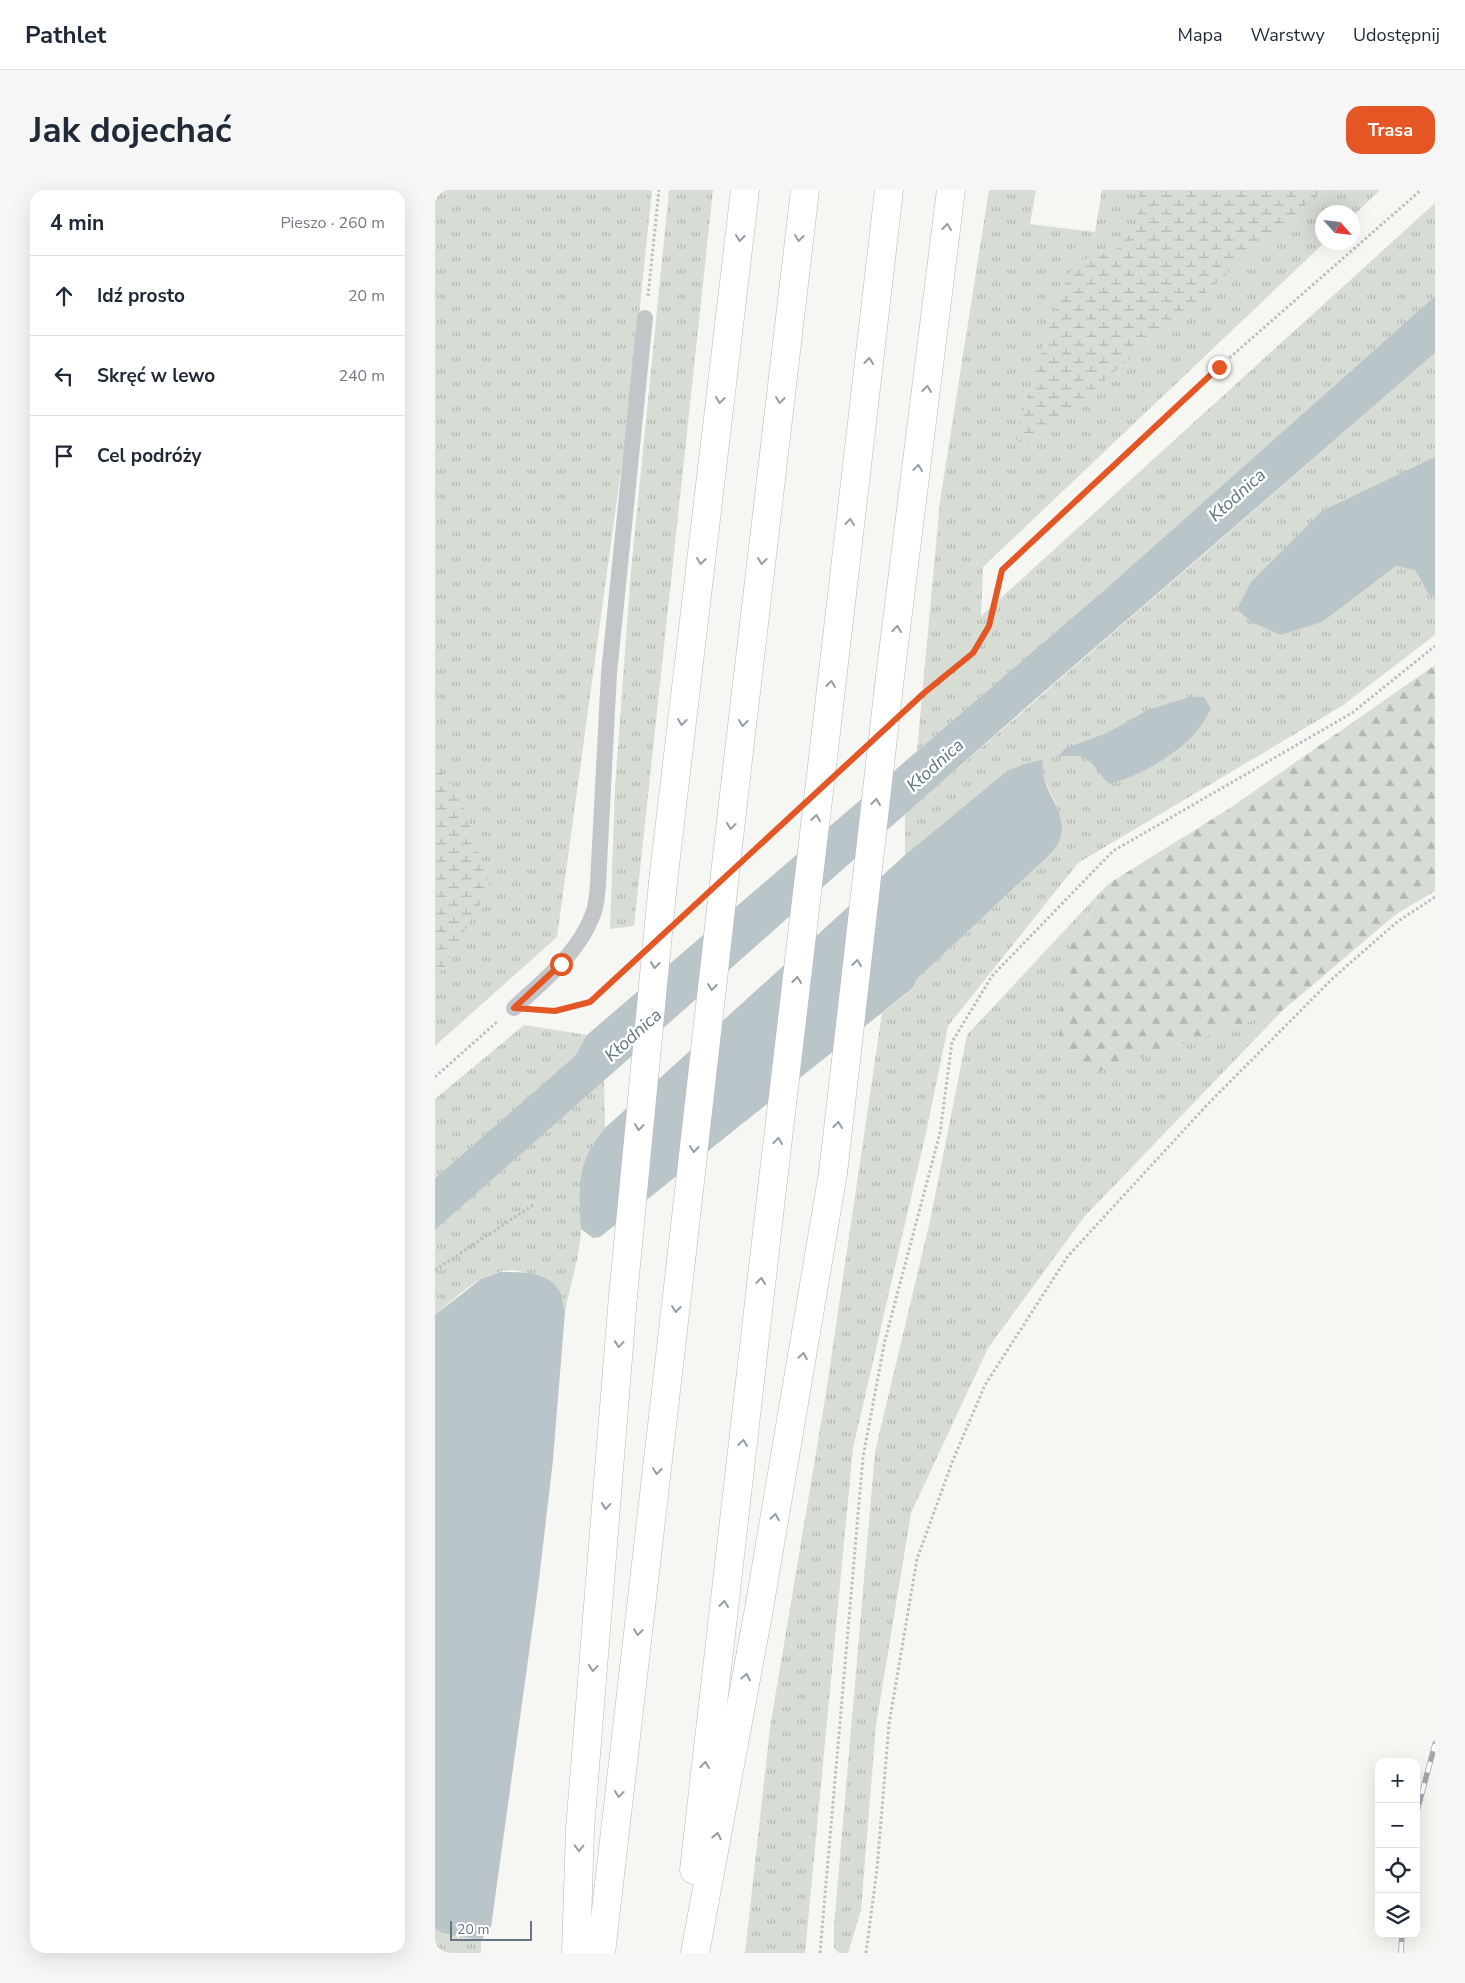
<!DOCTYPE html>
<html lang="pl">
<meta charset="utf-8">
<style>
:root{--surface:#fff;--page:#f6f6f7;--text:#1f2937;--muted:#747a83;--line:#e0e1e3;--accent:#e45725}
body{margin:0;font-family:"Nunito Sans",sans-serif;background:var(--page);color:var(--text)}
.controls{position:absolute;right:15px;bottom:15px;display:grid;overflow:hidden;border-radius:10px;box-shadow:0 5px 20px #0002}
.controls button{width:45px;height:45px;display:grid;place-items:center;padding:0;border:0;border-bottom:1px solid var(--line);background:var(--surface);color:var(--text);font:25px sans-serif}
.compass{position:absolute;left:880px;top:15px;width:45px;height:45px;border-radius:50%;background:var(--surface);box-shadow:0 5px 20px #0002;rotate:117deg}
.scale{position:absolute;left:15px;bottom:12px;width:82px;box-sizing:border-box;padding-left:5px;border:2px solid #657584;border-top:0;font-size:14px;line-height:18px;white-space:nowrap;color:#657584;-webkit-text-stroke:4px #fff;paint-order:stroke}
.stop{position:absolute;width:15px;height:15px;margin:-11px;border:4px solid #e45725;border-radius:50%;background:#fff}
.stop.end{background:#e45725;border-color:#fff;box-shadow:0 1px 5px #0008}
.list{margin:0;padding:0;list-style:none}
h2{display:flex;justify-content:space-between;align-items:center;height:65px;margin:0;padding:0 20px;font-size:21px}
h2 small{font-size:16px;font-weight:400;color:var(--muted)}
.list li{display:grid;grid-template-columns:32px 1fr auto;gap:15px;align-items:center;box-sizing:border-box;height:80px;padding:0 20px;border-top:1px solid var(--line)}
.list b{display:block;font-size:19px;white-space:nowrap}
.list em{font-size:16px;font-style:normal;color:var(--muted)}
.icon{flex:none;width:28px;height:28px;fill:none;stroke:currentColor;stroke-width:2;stroke-linecap:round;stroke-linejoin:round}
.map{position:relative;flex:none;width:1000px;height:1763px;overflow:hidden;border-radius:15px}
header{display:flex;align-items:center;gap:30px;box-sizing:border-box;height:70px;padding:0 25px;background:var(--surface);border-bottom:1px solid var(--line)}
header strong{font-size:24px}
nav{display:flex;gap:28px;margin-inline-start:auto;font-size:18px}
.intro{display:flex;align-items:center;justify-content:space-between;box-sizing:border-box;height:120px;padding:0 30px}
h1{margin:0;font-size:35px}
.button{padding:12px 22px;border-radius:15px;background:var(--accent);color:#fff;font-size:18px;font-weight:700}
main{display:flex;gap:30px;padding:0 30px}
aside{flex:1;background:var(--surface);border-radius:15px;box-shadow:0 5px 20px #0002}
.map>svg:first-child{display:block}
</style>
<header>
<strong>Pathlet</strong>
<nav><a>Mapa</a><a>Warstwy</a><a>Udostępnij</a></nav>
</header>
<div class="intro"><h1>Jak dojechać</h1><a class="button">Trasa</a></div>
<main>
<aside>
<h2>4 min<small>Pieszo · 260 m</small></h2>
<ul class="list">
<li><svg class="icon" aria-label="ahead" viewBox="0 0 24 24"><path d="M12 20V5M6 11l6-6 6 6"/></svg><div><b>Idź prosto</b></div><em>20 m</em></li>
<li><svg class="icon" aria-label="left" viewBox="0 0 24 24"><path d="M17 20v-9H6M10 6l-5 5 5 5"/></svg><div><b>Skręć w lewo</b></div><em>240 m</em></li>
<li><svg class="icon" aria-label="arrive" viewBox="0 0 24 24"><path d="M6 21V4h12l-3 4 3 4H6"/></svg><div><b>Cel podróży</b></div></li>
</ul>
</aside>
<div class="map">
<svg width="1000" height="1763" viewBox="0 0 1000 1763">
<defs>
<pattern id="grass-tufts" width="24" height="20" patternUnits="userSpaceOnUse" patternTransform="scale(1.25)"><rect width="24" height="20" fill="#d7ddd4"/><path d="M3 7l-1-3M5 7V3M7 7l1-3M15 17l-1-3M17 17v-4M19 17l1-3" fill="none" stroke="#b2b8b2"/></pattern>
<pattern id="forest-firs" width="22" height="20" patternUnits="userSpaceOnUse" patternTransform="scale(1.25)"><rect width="22" height="20" fill="#d7ddd4"/><path d="M5 1l3.5 6h-7zM16 11l3.5 6h-7z" fill="#b2b8b2"/></pattern>
<pattern id="wetland-marsh" width="20" height="14" patternUnits="userSpaceOnUse" patternTransform="scale(1.25)"><rect width="20" height="14" fill="#d7ddd4"/><path d="M1 5h8M5 5V1M11 12h8M15 12V8" fill="none" stroke="#b2b8b2"/></pattern>
</defs>
<rect width="100%" height="100%" fill="#f6f6f3"/>
<g fill="url(#grass-tufts)">
<path d="M0 0H217L194 222 122 747 0 856Z"/>
<path d="M234 0H278L199 736 175 739 180 597 196 381Z"/>
<path d="M554 0H601L595 34 660 42 667 0H945L918 26V22H888V52L889 53 548 377 546 426 1000 13V106L666 403 482 561 505 311Z"/>
<path d="M1000 163V445L907 516 643 673 513 836 491 943 418 1258 370 1763H310L335 1538 391 1203 447 823 478 799 482 789 610 669 623 654 621 614 607 584H568L470 665V624Z"/>
<path d="M673 694 629 766 649 885 847 821 649 1027 553 1158 476 1323 441 1535 426 1720 413 1763H404L399 1758V1736L440 1262 495 1031 532 845Z"/>
<path d="M89 835 152 845 140 866 0 988V909Z"/>
<path d="M169 890 170 938C138 977 149 995 146 1039 145 1066 135 1095 130 1122L123 1099C112 1094 100 1086 88 1082 55 1072 23 1106 0 1125V1040Z"/>
<path d="M0 1738 7 1743 46 1750V1763H0Z"/>
</g>
<path fill="url(#forest-firs)" d="M1000 475V701L960 725 847 821 649 886 624 852 629 766 673 694 792 620Z"/>
<g fill="url(#wetland-marsh)">
<path d="M704 0H888L592 258 580 248 621 116 640 72 680 61 701 37Z"/>
<path d="M0 569 26 610 55 696 9 778 0 787Z"/>
</g>
<g fill="#b9c5c9">
<path d="M1000 106V163L588 520 0 1040V988L140 866 152 845 666 403Z"/>
<path d="M1000 267V405L995 406 980 380 961 376 887 432 845 445 815 431 802 419 816 392 887 321Z"/>
<path d="M754 507H769L776 519C771 526 767 536 761 542 742 565 702 587 674 594 653 572 658 562 622 567L631 558 672 543 713 520Z"/>
<path d="M606 570 608 572C604 603 638 622 623 654 620 659 614 665 610 669L482 789 478 798 165 1047 158 1048 146 1039C144 995 141 973 170 938L470 665 568 584 589 574Z"/>
<path d="M64 1082C83 1082 111 1081 123 1099 127 1105 128 1115 130 1122L118 1270 103 1398 56 1737 46 1750 7 1743 0 1738V1125L46 1089Z"/>
</g>
<g fill="none" stroke-linecap="round" stroke-linejoin="round">
<g stroke="#b5b8bb" stroke-width="29">
<g id="motorway">
<path d="M455 487 516 0"/>
<path d="M391 542 454 0"/>
<path d="M301 587 370 0"/>
<path d="M228 692 310 0"/>
<path d="M259 1680 337 999"/>
<path d="M141 1763 145 1639 188 1106"/>
<path d="M166 1763 246 1071"/>
<path d="M260 1763 324 1419 398 983"/>
</g>
</g>
<g stroke="#bcbec0" stroke-width="3" stroke-dasharray="2.5 2.5" stroke-linecap="butt">
<path d="M213 106 224 0"/>
<path d="M480 511 538 463 553 436 567 380 784 177 986 0"/>
<path d="M321 658 353 629"/>
<path d="M109 820 120 821 155 812 191 778"/>
<path d="M0 887 63 831"/>
<path d="M0 1080 98 1015"/>
<path d="M385 1763 428 1267 450 1150 505 943 517 852 557 786 678 661 917 523 1000 456"/>
<path d="M431 1763 442 1679 454 1534 482 1369 518 1270 550 1195 633 1066 771 916 898 788 962 732 1000 707"/>
</g>
<path stroke="#c2c6c9" stroke-width="16" d="M79 818C108 791 144 763 158 724 162 715 162 703 163 694L174 483 210 128"/>
<use href="#motorway" stroke="#fff" stroke-width="28"/>
<g stroke="#a2a8ae" stroke-width="5.5">
<g id="rail">
<path d="M981 1625 1000 1554"/>
<path d="M966 1763 967 1744"/>
</g>
</g>
<use href="#rail" stroke="#fff" stroke-width="4" stroke-dasharray="11" stroke-linecap="butt"/>
<g stroke="#b5b8bb" stroke-width="29" stroke-linecap="butt">
<g id="motorway-bridge">
<path d="M398 983 455 487"/>
<path d="M337 999 391 542"/>
<path d="M246 1071 301 587"/>
<path d="M188 1106 228 692"/>
</g>
</g>
<use href="#motorway-bridge" stroke="#fff" stroke-width="28"/>
</g>
<defs><path id="oneway-chevron" d="M-2-3.5L2.5 0L-2 3.5" fill="none" stroke-width="1.6" stroke-linecap="round" stroke-linejoin="round" transform="scale(1.25)"/></defs>
<g stroke="#939ea9">
<use href="#oneway-chevron" transform="translate(512 37) rotate(-83)"/>
<use href="#oneway-chevron" transform="translate(305 48) rotate(97)"/>
<use href="#oneway-chevron" transform="translate(364 48) rotate(97)"/>
<use href="#oneway-chevron" transform="translate(434 171) rotate(-83)"/>
<use href="#oneway-chevron" transform="translate(492 199) rotate(-83)"/>
<use href="#oneway-chevron" transform="translate(285 210) rotate(97)"/>
<use href="#oneway-chevron" transform="translate(345 210) rotate(97)"/>
<use href="#oneway-chevron" transform="translate(483 278) rotate(-83)"/>
<use href="#oneway-chevron" transform="translate(415 332) rotate(-83)"/>
<use href="#oneway-chevron" transform="translate(266 371) rotate(97)"/>
<use href="#oneway-chevron" transform="translate(327 371) rotate(97)"/>
<use href="#oneway-chevron" transform="translate(462 439) rotate(-83)"/>
<use href="#oneway-chevron" transform="translate(396 494) rotate(-83)"/>
<use href="#oneway-chevron" transform="translate(247 532) rotate(97)"/>
<use href="#oneway-chevron" transform="translate(308 533) rotate(97)"/>
<use href="#oneway-chevron" transform="translate(441 612) rotate(-83)"/>
<use href="#oneway-chevron" transform="translate(381 628) rotate(-83)"/>
<use href="#oneway-chevron" transform="translate(296 636) rotate(97)"/>
<use href="#oneway-chevron" transform="translate(422 773) rotate(-83)"/>
<use href="#oneway-chevron" transform="translate(220 775) rotate(96)"/>
<use href="#oneway-chevron" transform="translate(362 790) rotate(-83)"/>
<use href="#oneway-chevron" transform="translate(277 797) rotate(97)"/>
<use href="#oneway-chevron" transform="translate(403 935) rotate(-83)"/>
<use href="#oneway-chevron" transform="translate(204 937) rotate(96)"/>
<use href="#oneway-chevron" transform="translate(343 951) rotate(-83)"/>
<use href="#oneway-chevron" transform="translate(259 959) rotate(97)"/>
<use href="#oneway-chevron" transform="translate(326 1091) rotate(-83)"/>
<use href="#oneway-chevron" transform="translate(241 1119) rotate(97)"/>
<use href="#oneway-chevron" transform="translate(184 1154) rotate(95)"/>
<use href="#oneway-chevron" transform="translate(368 1166) rotate(-81)"/>
<use href="#oneway-chevron" transform="translate(308 1253) rotate(-83)"/>
<use href="#oneway-chevron" transform="translate(222 1281) rotate(97)"/>
<use href="#oneway-chevron" transform="translate(171 1316) rotate(95)"/>
<use href="#oneway-chevron" transform="translate(340 1327) rotate(-80)"/>
<use href="#oneway-chevron" transform="translate(289 1414) rotate(-83)"/>
<use href="#oneway-chevron" transform="translate(203 1442) rotate(97)"/>
<use href="#oneway-chevron" transform="translate(158 1478) rotate(95)"/>
<use href="#oneway-chevron" transform="translate(311 1487) rotate(-79)"/>
<use href="#oneway-chevron" transform="translate(270 1575) rotate(-83)"/>
<use href="#oneway-chevron" transform="translate(184 1604) rotate(97)"/>
<use href="#oneway-chevron" transform="translate(282 1646) rotate(-79)"/>
<use href="#oneway-chevron" transform="translate(144 1658) rotate(92)"/>
</g>
<g fill="none" stroke-linecap="round" stroke-linejoin="round">
<path stroke="#e45725" stroke-width="6" d="M126 774 79 818 120 821 155 812 489 503 538 463 554 436 567 380 784 177"/>
</g>
<g text-anchor="middle" dominant-baseline="central" stroke-width="5" stroke-linejoin="round" paint-order="stroke">
<g font-size="18" font-style="italic" fill="#617780" stroke="#fff">
<text transform="translate(802 305) rotate(-42)">Kłodnica</text>
<text transform="translate(500 575) rotate(-42)">Kłodnica</text>
<text transform="translate(198 845) rotate(-42)">Kłodnica</text>
</g>
</g>
</svg>
<div class="controls">
<button>+</button>
<button>−</button>
<button><svg class="icon" aria-label="locate" viewBox="0 0 24 24"><circle cx="12" cy="12" r="6"/><path d="M12 2v4M12 18v4M2 12h4M18 12h4"/></svg></button>
<button><svg class="icon" aria-label="layers" viewBox="0 0 24 24"><path d="M12 4l9 5-9 5-9-5zM3 14l9 5 9-5"/></svg></button>
</div>
<svg class="compass" viewBox="-18 -18 36 36"><path d="M0-13l5 13h-10z" fill="#e53935"/><path d="M0 13l5-13h-10z" fill="#747a83"/></svg>
<div class="scale">20 m</div>
<div class="stop" style="left:126px;top:774px"></div>
<div class="stop end" style="left:784px;top:177px"></div>
</div>
</main>
